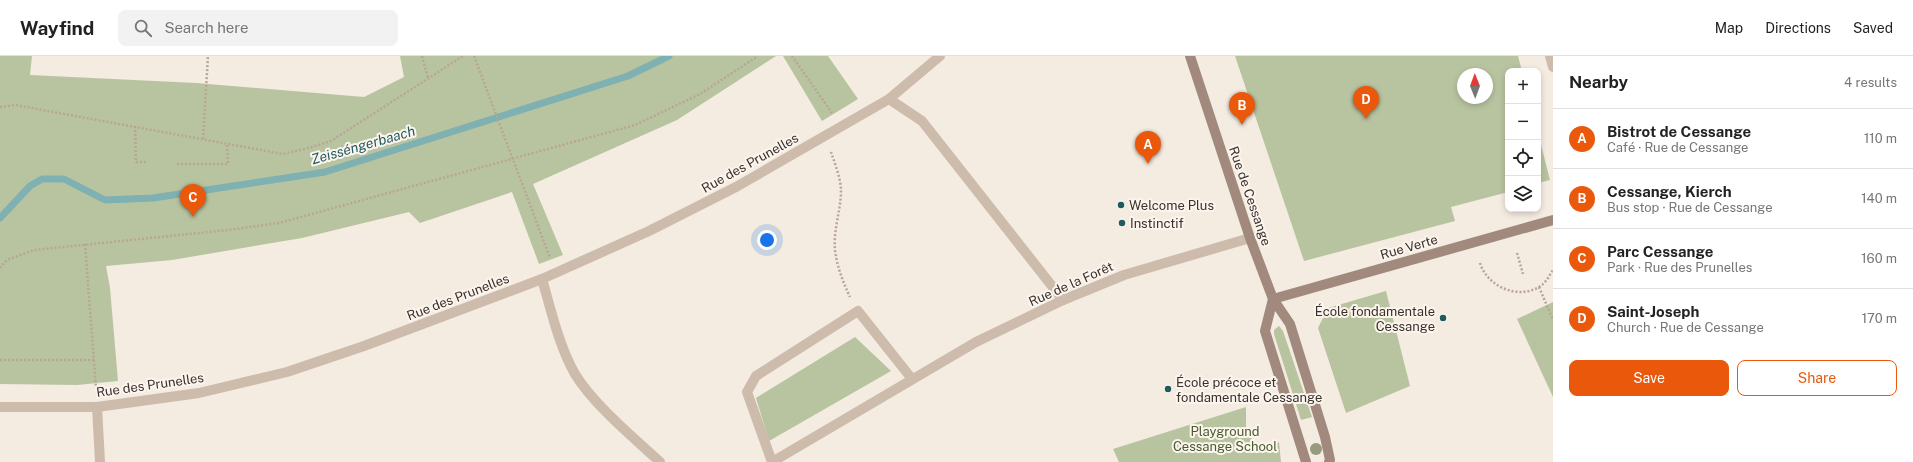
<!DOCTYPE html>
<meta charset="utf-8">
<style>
:root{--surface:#fff;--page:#f2f2f2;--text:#222;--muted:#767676;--line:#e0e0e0;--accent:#ea580c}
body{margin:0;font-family:"Public Sans",sans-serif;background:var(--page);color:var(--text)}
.controls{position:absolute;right:12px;top:12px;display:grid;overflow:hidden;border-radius:8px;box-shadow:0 2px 6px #0003}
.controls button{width:36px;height:36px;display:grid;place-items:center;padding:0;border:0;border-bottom:1px solid var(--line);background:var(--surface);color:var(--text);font:20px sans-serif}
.compass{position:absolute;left:1457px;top:12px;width:36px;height:36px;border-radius:50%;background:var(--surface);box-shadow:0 2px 6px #0003;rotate:359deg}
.you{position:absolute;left:767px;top:184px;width:14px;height:14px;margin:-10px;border:3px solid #fff;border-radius:50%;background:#1a73e8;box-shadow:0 0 0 6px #1a73e833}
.badge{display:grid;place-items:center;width:26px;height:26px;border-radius:50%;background:var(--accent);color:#fff;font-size:13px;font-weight:700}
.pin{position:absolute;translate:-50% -33px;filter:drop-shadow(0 1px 2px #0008)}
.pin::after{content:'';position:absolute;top:21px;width:14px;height:12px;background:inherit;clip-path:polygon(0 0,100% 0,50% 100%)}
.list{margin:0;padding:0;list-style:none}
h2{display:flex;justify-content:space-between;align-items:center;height:52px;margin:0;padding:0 16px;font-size:17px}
h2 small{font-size:13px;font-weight:400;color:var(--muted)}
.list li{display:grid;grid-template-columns:26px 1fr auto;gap:12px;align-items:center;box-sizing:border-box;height:60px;padding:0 16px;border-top:1px solid var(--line)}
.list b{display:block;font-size:15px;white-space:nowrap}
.list p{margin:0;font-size:13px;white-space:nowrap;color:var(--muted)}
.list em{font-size:13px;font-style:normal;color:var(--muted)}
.actions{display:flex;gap:8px;padding:12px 16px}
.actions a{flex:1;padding:9px 0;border:1px solid var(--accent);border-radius:8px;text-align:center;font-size:14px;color:var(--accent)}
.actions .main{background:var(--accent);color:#fff}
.icon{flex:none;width:22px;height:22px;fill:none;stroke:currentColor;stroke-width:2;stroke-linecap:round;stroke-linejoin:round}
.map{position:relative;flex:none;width:1553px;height:406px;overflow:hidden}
header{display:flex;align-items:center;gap:24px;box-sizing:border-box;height:56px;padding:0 20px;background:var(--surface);border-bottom:1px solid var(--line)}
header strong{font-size:19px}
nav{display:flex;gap:22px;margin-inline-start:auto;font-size:14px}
.search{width:280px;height:36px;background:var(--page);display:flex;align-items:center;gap:10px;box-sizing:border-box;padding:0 14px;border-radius:8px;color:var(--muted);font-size:15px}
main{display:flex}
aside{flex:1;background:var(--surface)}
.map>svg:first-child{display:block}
</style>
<header>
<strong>Wayfind</strong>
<div class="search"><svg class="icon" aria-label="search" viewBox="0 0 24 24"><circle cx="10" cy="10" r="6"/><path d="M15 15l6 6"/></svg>Search here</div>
<nav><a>Map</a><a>Directions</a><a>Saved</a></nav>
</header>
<main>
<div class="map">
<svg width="1553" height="406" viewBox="0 0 1553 406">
<rect width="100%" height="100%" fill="#f4ebe1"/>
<g fill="#b8c4a0" fill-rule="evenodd">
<path d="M0 0H32L30 19 196 27 364 41 404 21 400 0H776L677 64 533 128 563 199 539 208 512 136 420 167 409 156 302 182 172 204 106 210 110 232 118 325 77 329 0 328Z"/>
<path d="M783 0H828L858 43 822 65Z"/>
<path d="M1235 0H1518L1522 15H1508V136L1451 151 1455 165 1304 205ZM1463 18H1487V42H1463Z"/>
<path d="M1538 77 1550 124 1538 127Z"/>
<path d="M1386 235 1410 330 1346 357 1318 272 1328 252Z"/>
<path d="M1553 246V341L1517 263Z"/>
<path d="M1279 270 1283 275 1312 361 1301 364 1274 278V274Z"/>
<path d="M855 281 891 315 769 385 756 342Z"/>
<path d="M1246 351V371L1258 396 1279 386 1281 406H1119L1113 393Z"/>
</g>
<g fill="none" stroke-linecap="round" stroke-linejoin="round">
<path stroke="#7fb0b2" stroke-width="7" d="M0 162 30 130 42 123H64L105 144 153 142 325 116 628 20 669 0"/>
<g stroke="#b9a596" stroke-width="2.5" stroke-dasharray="2 2" stroke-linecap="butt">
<path d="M422 0 428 22"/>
<path d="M474 0 550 202"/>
<path d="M792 0 832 57"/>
<path d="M0 51 15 49 283 98 309 92 331 85 463 0"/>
<path d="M135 70 136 106H146"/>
<path d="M203 83 208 0"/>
<path d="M831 96C835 108 841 123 841 135 841 154 833 174 835 194 837 211 843 226 850 241"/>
<path d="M177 108H228L227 87"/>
<path d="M85 188 96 332"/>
<path d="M1517 197 1523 218"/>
<path d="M1480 207C1487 230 1517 244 1539 231 1546 227 1549 220 1553 214"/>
<path d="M0 212 7 204 34 194 228 174 279 167 635 69 700 38 758 0"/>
<path d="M1539 231 1553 264"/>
<path d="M0 304H95"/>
</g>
<path stroke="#cdbbac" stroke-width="10" d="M772 406 747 336 756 320 858 255 912 323"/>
<g stroke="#cdbbac" stroke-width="10">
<path d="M1550 0 1553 11"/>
<path d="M889 43 940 0"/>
<path d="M542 223C551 254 559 290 575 318 593 348 634 382 660 406"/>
<path d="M0 351H97L199 337 287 316 364 290 542 223 649 175 736 131 889 43 922 65 1063 244"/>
<path d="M97 351 100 406"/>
<path d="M772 406 976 286 1063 244 1124 219 1250 182"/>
</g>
<g stroke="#a18a7d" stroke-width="10">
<path d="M1190 0 1250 182 1273 243 1290 268 1325 381 1330 404 1329 406"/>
<path d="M1273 243 1553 164"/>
<path d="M1273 243 1265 275 1306 406"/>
</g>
</g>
<circle fill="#969b7f" cx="1316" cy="393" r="6"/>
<g fill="#1f5a5e" stroke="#fbf5ee" stroke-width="1.5">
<circle cx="1121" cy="149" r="4"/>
<circle cx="1122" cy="167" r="4"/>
<circle cx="1443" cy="262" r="4"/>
<circle cx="1168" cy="333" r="4"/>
</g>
<g text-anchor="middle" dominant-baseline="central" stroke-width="4" stroke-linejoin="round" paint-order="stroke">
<g font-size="13" fill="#3b302b" stroke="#fbf5ee">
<text transform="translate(750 107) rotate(-29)">Rue des Prunelles</text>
<text transform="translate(1250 140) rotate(71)">Rue de Cessange</text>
<text transform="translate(1409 191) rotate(-16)">Rue Verte</text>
<text transform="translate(1071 228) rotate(-24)">Rue de la Forêt</text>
<text transform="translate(458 241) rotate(-21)">Rue des Prunelles</text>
<text transform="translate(150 329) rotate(-8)">Rue des Prunelles</text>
</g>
<g font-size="13" fill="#3b302b" stroke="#fbf5ee" text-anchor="start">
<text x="1129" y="149">Welcome Plus</text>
<text x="1130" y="167">Instinctif</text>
<text x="1435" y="255" text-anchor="end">École fondamentale<tspan x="1435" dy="15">Cessange</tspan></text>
<text x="1176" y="326">École précoce et<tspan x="1176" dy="15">fondamentale Cessange</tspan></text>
</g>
<g font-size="13" fill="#4a5a2e" stroke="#fbf5ee">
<text x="1225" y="375">Playground<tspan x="1225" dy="15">Cessange School</tspan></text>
</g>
<g font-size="14" font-style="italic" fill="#1f5a5e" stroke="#fbf5ee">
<text transform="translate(363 89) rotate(-16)">Zeisséngerbaach</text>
</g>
</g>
</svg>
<div class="controls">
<button>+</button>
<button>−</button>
<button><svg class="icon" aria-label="locate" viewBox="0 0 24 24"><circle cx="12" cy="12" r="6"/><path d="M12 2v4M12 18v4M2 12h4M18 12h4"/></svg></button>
<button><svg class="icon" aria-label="layers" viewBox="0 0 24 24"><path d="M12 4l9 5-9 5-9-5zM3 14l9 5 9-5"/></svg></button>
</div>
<svg class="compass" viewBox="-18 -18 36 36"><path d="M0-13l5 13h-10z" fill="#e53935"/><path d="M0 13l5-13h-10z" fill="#767676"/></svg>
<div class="you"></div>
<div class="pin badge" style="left:1148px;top:108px">A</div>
<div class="pin badge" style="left:1242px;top:69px">B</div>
<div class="pin badge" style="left:193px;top:161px">C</div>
<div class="pin badge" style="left:1366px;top:63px">D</div>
</div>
<aside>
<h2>Nearby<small>4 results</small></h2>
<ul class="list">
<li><span class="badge">A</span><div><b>Bistrot de Cessange</b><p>Café · Rue de Cessange</p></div><em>110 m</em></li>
<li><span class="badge">B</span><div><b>Cessange, Kierch</b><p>Bus stop · Rue de Cessange</p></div><em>140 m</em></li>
<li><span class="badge">C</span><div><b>Parc Cessange</b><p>Park · Rue des Prunelles</p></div><em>160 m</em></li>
<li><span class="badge">D</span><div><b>Saint-Joseph</b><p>Church · Rue de Cessange</p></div><em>170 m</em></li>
</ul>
<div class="actions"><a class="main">Save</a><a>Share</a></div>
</aside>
</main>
